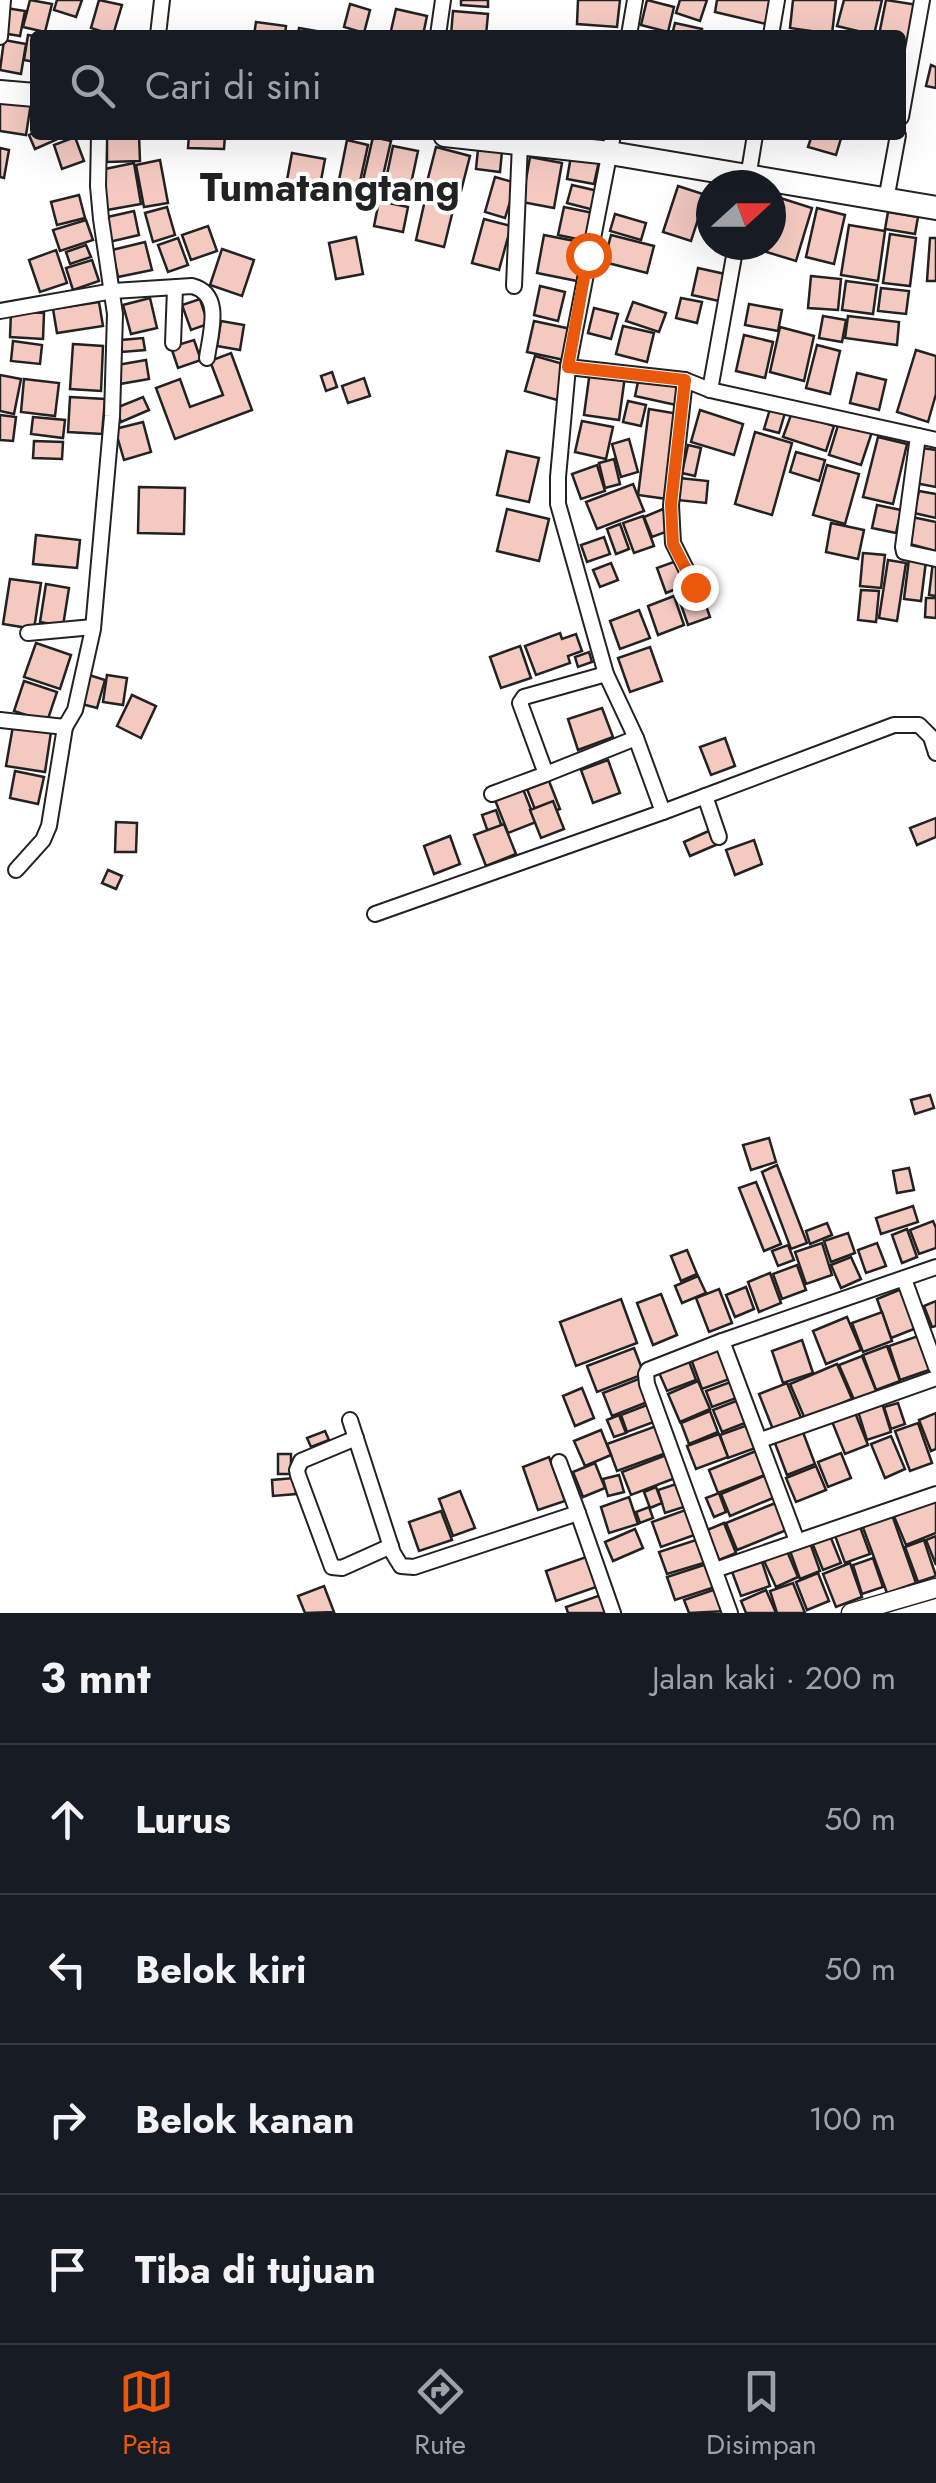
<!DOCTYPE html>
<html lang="id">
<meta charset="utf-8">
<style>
:root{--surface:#171b24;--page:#242831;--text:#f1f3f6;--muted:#9ea1a6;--line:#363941;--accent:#ea580c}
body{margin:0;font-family:Jost,sans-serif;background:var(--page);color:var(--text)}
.compass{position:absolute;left:696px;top:170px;width:90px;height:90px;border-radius:50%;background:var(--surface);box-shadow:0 10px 40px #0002;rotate:69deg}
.stop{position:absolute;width:30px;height:30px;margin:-22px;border:8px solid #ea580c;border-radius:50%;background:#fff}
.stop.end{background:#ea580c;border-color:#fff;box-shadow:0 2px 10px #0008}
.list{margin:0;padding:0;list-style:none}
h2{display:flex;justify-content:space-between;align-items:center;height:130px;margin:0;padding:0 40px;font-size:42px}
h2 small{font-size:32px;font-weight:400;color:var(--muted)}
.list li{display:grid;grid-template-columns:65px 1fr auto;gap:30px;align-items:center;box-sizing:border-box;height:150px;padding:0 40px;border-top:2px solid var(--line)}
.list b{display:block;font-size:38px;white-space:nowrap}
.list em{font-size:32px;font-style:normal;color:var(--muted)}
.icon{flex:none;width:55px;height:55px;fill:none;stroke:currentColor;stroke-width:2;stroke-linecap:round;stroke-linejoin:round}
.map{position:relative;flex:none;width:936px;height:1613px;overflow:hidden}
.search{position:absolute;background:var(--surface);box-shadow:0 10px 40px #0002;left:30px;right:30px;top:30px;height:110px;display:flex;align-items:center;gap:25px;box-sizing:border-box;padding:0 35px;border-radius:10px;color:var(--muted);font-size:38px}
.sheet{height:730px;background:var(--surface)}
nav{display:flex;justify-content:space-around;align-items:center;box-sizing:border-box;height:140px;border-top:2px solid var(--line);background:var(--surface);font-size:28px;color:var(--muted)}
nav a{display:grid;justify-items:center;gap:5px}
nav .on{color:var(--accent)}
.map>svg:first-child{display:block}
</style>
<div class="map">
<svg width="936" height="1613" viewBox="0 0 936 1613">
<rect width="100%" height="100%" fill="#fff"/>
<g fill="#f3c9c0" stroke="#222" stroke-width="2.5">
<path d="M30 0 52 4 45 32 23 27Z"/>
<path d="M57 0H82L76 17 54 10Z"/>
<path d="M99 0 122 5 113 35 91 28Z"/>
<path d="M461 0H488V7L461 5Z"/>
<path d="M578 0H620L617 27 577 24Z"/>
<path d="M647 0 674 7 668 32 641 25Z"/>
<path d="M680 0H707L700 21 676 13Z"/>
<path d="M717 0H771L766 24 715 12Z"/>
<path d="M793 0H836L832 34 790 28Z"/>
<path d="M844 0H882L874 35 837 26Z"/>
<path d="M886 0 918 5 908 54 901 52V35H879Z"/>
<path d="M350 4 370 10 364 33 344 27Z"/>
<path d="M6 8 25 11 20 36 2 33Z"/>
<path d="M396 9 427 16 423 35H390Z"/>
<path d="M453 11 488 14 486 35H451Z"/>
<path d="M256 22 286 26 285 35H254Z"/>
<path d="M675 23 702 29 700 35H672Z"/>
<path d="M299 28 328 33V35H298Z"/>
<path d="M28 35 35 36V62L24 60Z"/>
<path d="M4 40 26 44 21 74 0 70Z"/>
<path d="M931 65 936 67V88L926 86Z"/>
<path d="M0 97 31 103 26 135 0 131Z"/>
<path d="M35 132V135H56L58 139 35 149 29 135Z"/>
<path d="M107 135H139L140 161 107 162Z"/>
<path d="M189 135H225L224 149 188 148Z"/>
<path d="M812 135H842L836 155 808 147Z"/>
<path d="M75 137 84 161 62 169 54 145Z"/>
<path d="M373 137 391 141 376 206 358 202Z"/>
<path d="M347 140 368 145 356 200 336 195Z"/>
<path d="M393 146 418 151 411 184 386 179Z"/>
<path d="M436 147 470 156 461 191 427 182Z"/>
<path d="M0 148 9 150 4 178 0 177Z"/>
<path d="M478 149 502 151 500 172 476 169Z"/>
<path d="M292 153 325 159 317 202 284 196Z"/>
<path d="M571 156 599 161 594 184 567 179Z"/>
<path d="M530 157 562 163 554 208 522 202Z"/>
<path d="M160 160 168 203 144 207 136 165Z"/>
<path d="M134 163 141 204 107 210 100 170Z"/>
<path d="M495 177 516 183 505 218 485 212Z"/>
<path d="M572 185 598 191 594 210 567 203Z"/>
<path d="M678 186 706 195 691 241 663 232Z"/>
<path d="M427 191 456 198 444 247 416 240Z"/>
<path d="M79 195 85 218 57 225 51 202Z"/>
<path d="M771 195 812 208 796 261 747 246 771 245Z"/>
<path d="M379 201 408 207 403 232 374 226Z"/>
<path d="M167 207 175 235 153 242 145 213Z"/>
<path d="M564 207 593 213 587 241 558 235Z"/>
<path d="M817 208 845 215 834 264 806 257Z"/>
<path d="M134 211 139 235 109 242 103 218Z"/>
<path d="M888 212 918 217 915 234 885 229Z"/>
<path d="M615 214 646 223 641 240 610 231Z"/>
<path d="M484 219 511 226 499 270 472 263Z"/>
<path d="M86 220 93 240 60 251 53 230Z"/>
<path d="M849 225 885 231 878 281 841 275Z"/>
<path d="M208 226 217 251 191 260 182 235Z"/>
<path d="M890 234 916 238 910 286 883 283Z"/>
<path d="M544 235 585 243 577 281 537 273Z"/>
<path d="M611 235 654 246 647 273 604 262Z"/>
<path d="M356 237 363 274 336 279 329 243Z"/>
<path d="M178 238 188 265 168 272 158 245Z"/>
<path d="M930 238H936V281H927Z"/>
<path d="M145 242 152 270 118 277 112 250Z"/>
<path d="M86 245 91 257 70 264 66 252Z"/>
<path d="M222 249 254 260 242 296 210 285Z"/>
<path d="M56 250 67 283 40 292 29 260Z"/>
<path d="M92 260 99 281 73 290 66 268Z"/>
<path d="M698 268 725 274 719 301 692 295Z"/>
<path d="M811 276 841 279 838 310 808 308Z"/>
<path d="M846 281 877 285 873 314 842 310Z"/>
<path d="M540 286 565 292 558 321 534 315Z"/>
<path d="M881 288 909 291 906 314 878 311Z"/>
<path d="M150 298 157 328 131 334 123 305Z"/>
<path d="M681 298 702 302 697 323 676 318Z"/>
<path d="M200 299 208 324 191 330 182 305Z"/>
<path d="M99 302 103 326 57 333 53 309Z"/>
<path d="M633 302 666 313 659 332 626 321Z"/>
<path d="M749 304 782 310 778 331 745 325Z"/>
<path d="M594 308 618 314 611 339 588 333Z"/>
<path d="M11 311 44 313 43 339 10 337Z"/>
<path d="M823 316 846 320 842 342 819 338Z"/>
<path d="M848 316 899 322 897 345 845 338Z"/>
<path d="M221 321 244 325 240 350 217 346Z"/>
<path d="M534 321 571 329 564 360 527 352Z"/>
<path d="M623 326 654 333 647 362 616 354Z"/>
<path d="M780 327 814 336 804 381 770 372Z"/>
<path d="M744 335 773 342 765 378 736 371Z"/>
<path d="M143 338 145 350 122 352 121 340Z"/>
<path d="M194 340 201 360 178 368 171 347Z"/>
<path d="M13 341 42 345 40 364 11 361Z"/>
<path d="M73 344 103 346 101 391 70 389Z"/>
<path d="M817 345 840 351 830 394 806 388Z"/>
<path d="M916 350 936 356V394L928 422 897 412Z"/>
<path d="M231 353 252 410 175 439 156 388 180 379 190 407 223 395 210 361Z"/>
<path d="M535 356 567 365 557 400 525 391Z"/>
<path d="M146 360 149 379 120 384 117 365Z"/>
<path d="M590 371 625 376 619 420 584 415Z"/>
<path d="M332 372 337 387 326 391 321 376Z"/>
<path d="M857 373 886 380 879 410 850 403Z"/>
<path d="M0 375 21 379 14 414 0 411Z"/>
<path d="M639 377 680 385 676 405 635 396Z"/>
<path d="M364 378 370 396 348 403 342 386Z"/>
<path d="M24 379 59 383 55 416 21 412Z"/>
<path d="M70 397 105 399 102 434 68 432Z"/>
<path d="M143 397 149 410 121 422 116 408Z"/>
<path d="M628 401 646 405 641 426 623 422Z"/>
<path d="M649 409 679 414 667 499 638 495Z"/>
<path d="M770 409 785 413 779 433 764 429Z"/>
<path d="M700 410 743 424 734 455 691 442Z"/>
<path d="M792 412 834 426 826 451 783 437Z"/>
<path d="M0 415 16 417 13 441 0 440Z"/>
<path d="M33 417 65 420 63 438 31 434Z"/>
<path d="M582 421 613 427 606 459 575 452Z"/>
<path d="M143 422 151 452 124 460 115 429Z"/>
<path d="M839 422 872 432 861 465 829 455Z"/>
<path d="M755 432 792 443 772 515 735 504Z"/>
<path d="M878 437 907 444 893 504 863 497Z"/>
<path d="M629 439 638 472 621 477 612 444Z"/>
<path d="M34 441 63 442 62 459 33 458Z"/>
<path d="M688 445 701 448 695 476 682 473Z"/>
<path d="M922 448 936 450V487L915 483Z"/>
<path d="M507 451 539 458 529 502 497 495Z"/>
<path d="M796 452 825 460 819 481 790 472Z"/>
<path d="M614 459 620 484 605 488 599 463Z"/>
<path d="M597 465 605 491 581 499 572 474Z"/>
<path d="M827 465 859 474 845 524 813 515Z"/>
<path d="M679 478 708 481 706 503 677 500Z"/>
<path d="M633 484 644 511 597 529 586 502Z"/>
<path d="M139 487 185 488 184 534 138 533Z"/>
<path d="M919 491 936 494V518L914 513Z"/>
<path d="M877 505 901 510 896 533 872 528Z"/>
<path d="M507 509 549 519 539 561 497 551Z"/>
<path d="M663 509 671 530 652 537 644 517Z"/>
<path d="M643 516 654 546 634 553 623 523Z"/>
<path d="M912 517 936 522V551L906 543Z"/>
<path d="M831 523 864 530 858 559 826 552Z"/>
<path d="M620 524 629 549 616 554 607 529Z"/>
<path d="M36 535 80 540 77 568 33 564Z"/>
<path d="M604 537 610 554 587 562 581 545Z"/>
<path d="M863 553 885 555 881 588 860 586Z"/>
<path d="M909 559 926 561 921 601 904 599Z"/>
<path d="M679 560 688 584 666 593 657 568Z"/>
<path d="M888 560 906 563 897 621 879 618Z"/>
<path d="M933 561H936V596L929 595Z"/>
<path d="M611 563 618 580 600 587 593 570Z"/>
<path d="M10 579 41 583 34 629 3 624Z"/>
<path d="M46 584 69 588 63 626 40 622Z"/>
<path d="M699 586 710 617 688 625 677 593Z"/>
<path d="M861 590 879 591 876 622 858 620Z"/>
<path d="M674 596 684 625 658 635 648 606Z"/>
<path d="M926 598H936V618L925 617Z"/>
<path d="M639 610 650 638 620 649 610 621Z"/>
<path d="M560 633 562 639 576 634 582 651 568 656 570 663 536 675 525 646Z"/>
<path d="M36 643 71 655 60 689 24 677Z"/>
<path d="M520 646 531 678 501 688 490 657Z"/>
<path d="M650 647 662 681 630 692 618 658Z"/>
<path d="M589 652 592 662 578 667 575 657Z"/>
<path d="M86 674 105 680 97 708 78 703Z"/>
<path d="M107 675 127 678 123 705 103 702Z"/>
<path d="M24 681 57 692 47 722 14 711Z"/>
<path d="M132 695 156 706 141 738 117 726Z"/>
<path d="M602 708 613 737 578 750 568 719Z"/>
<path d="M13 726 51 732 45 772 6 766Z"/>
<path d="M725 738 735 766 711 775 700 747Z"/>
<path d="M608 760 620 793 593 803 581 770Z"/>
<path d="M15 771 44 777 38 804 10 798Z"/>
<path d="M549 781 560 809 538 817 527 789Z"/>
<path d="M523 789 536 822 508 833 495 800Z"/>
<path d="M553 801 564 829 541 838 530 810Z"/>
<path d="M496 810 504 833 490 838 482 815Z"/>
<path d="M936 818V837L917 845 910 828Z"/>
<path d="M116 822 137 823 136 852H115Z"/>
<path d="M504 824 516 854 486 866 474 835Z"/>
<path d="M711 830 718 844 690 856 684 842Z"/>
<path d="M450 836 460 864 434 874 424 846Z"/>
<path d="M754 840 762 864 735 875 726 850Z"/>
<path d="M108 870 122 876 116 889 102 883Z"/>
<path d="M930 1095 934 1108 915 1114 911 1100Z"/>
<path d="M769 1138 776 1162 751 1170 743 1145Z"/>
<path d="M777 1165 807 1243 791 1249 762 1172Z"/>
<path d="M909 1168 914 1190 897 1193 893 1171Z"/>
<path d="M756 1182 781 1244 764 1251 739 1188Z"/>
<path d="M913 1206 918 1222 881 1234 876 1218Z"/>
<path d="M933 1221 936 1228V1248L919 1254 910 1230Z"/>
<path d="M827 1223 832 1235 810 1244 806 1231Z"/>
<path d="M907 1229 917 1257 902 1263 892 1235Z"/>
<path d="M848 1233 855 1253 831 1262 824 1241Z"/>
<path d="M822 1243 832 1275 806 1284 795 1252Z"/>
<path d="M877 1243 886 1266 866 1273 858 1250Z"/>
<path d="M788 1245 794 1260 778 1266 772 1251Z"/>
<path d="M687 1250 697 1274 681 1281 671 1256Z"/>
<path d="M851 1257 861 1279 841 1288 831 1265Z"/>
<path d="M797 1265 806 1290 782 1299 773 1274Z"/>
<path d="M770 1273 781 1303 759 1312 748 1282Z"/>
<path d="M698 1276 706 1293 682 1303 675 1286Z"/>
<path d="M746 1287 754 1309 735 1317 726 1295Z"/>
<path d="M904 1288 919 1327 891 1338 877 1299Z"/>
<path d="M719 1289 732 1323 709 1332 696 1298Z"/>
<path d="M661 1294 677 1335 653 1345 637 1303Z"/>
<path d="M621 1299 637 1343 576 1366 560 1322Z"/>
<path d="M936 1301V1326L932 1327 924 1306Z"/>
<path d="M882 1312 892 1341 863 1352 852 1323Z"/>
<path d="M847 1317 861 1350 826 1364 813 1331Z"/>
<path d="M921 1335 932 1369 900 1380 889 1346Z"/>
<path d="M802 1340 813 1373 783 1383 772 1351Z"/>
<path d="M887 1346 900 1381 876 1390 863 1355Z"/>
<path d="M723 1347 735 1377 702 1389 691 1359Z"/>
<path d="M634 1348 644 1374 597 1392 587 1366Z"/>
<path d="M687 1356 696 1380 667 1391 657 1368Z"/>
<path d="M862 1356 877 1393 855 1402 839 1365Z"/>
<path d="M837 1364 852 1399 805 1419 790 1384Z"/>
<path d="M641 1378 650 1401 612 1416 603 1393Z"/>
<path d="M736 1380 742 1396 712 1407 706 1391Z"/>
<path d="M698 1381 710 1409 680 1422 668 1394Z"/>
<path d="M787 1383 802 1420 774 1432 759 1394Z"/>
<path d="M582 1388 594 1418 575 1426 563 1396Z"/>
<path d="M741 1399 750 1421 722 1432 713 1410Z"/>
<path d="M881 1400 891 1432 867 1440 857 1408Z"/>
<path d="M652 1403 659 1420 627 1432 621 1415Z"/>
<path d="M898 1403 905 1424 891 1429 884 1407Z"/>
<path d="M854 1410 868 1445 845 1454 831 1419Z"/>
<path d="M710 1411 718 1432 689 1444 681 1423Z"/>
<path d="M936 1413V1449L931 1451 919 1420Z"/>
<path d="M619 1415 626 1433 614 1437 607 1420Z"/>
<path d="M753 1423 761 1446 728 1458 720 1435Z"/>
<path d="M918 1423 932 1463 910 1471 895 1431Z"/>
<path d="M659 1425 669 1452 617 1471 607 1444Z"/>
<path d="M801 1427 815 1464 787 1475 773 1438Z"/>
<path d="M601 1430 611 1455 585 1466 574 1441Z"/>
<path d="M325 1431 329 1440 311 1447 307 1438Z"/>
<path d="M719 1434 728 1457 696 1469 687 1446Z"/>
<path d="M891 1436 905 1469 885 1478 871 1444Z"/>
<path d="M761 1449 770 1473 718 1493 709 1470Z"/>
<path d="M841 1453 851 1478 828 1487 818 1462Z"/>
<rect x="278" y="1454" width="13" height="20"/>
<path d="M669 1454 678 1477 631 1495 622 1472Z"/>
<path d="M549 1457 565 1501 538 1510 523 1467Z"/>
<path d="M595 1463 605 1488 583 1497 573 1472Z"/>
<path d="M816 1466 826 1490 796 1502 786 1478Z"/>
<path d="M771 1473 780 1495 730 1516 721 1494Z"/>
<path d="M619 1475 624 1492 608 1496 603 1479Z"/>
<path d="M294 1478 296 1494 273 1496 272 1480Z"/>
<path d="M682 1482 690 1505 665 1513 658 1490Z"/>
<path d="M656 1487 662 1503 650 1508 644 1492Z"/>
<path d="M460 1491 475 1528 453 1536 439 1499Z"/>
<path d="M719 1493 726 1512 714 1517 706 1498Z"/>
<path d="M629 1497 638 1524 609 1533 601 1507Z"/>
<path d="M936 1499V1533L906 1545 893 1514Z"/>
<path d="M778 1502 789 1529 737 1550 726 1523Z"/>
<path d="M649 1507 653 1518 640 1523 636 1512Z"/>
<path d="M691 1508 700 1533 661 1547 652 1522Z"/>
<path d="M441 1511 452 1540 419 1551 409 1522Z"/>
<path d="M891 1512 916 1583 887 1593 861 1522Z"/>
<path d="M724 1523 736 1553 719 1560 707 1530Z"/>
<path d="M859 1524 870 1554 845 1563 834 1533Z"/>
<path d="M635 1529 643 1548 613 1561 605 1542Z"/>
<path d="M829 1533 841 1563 823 1570 811 1540Z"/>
<path d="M936 1536V1565L926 1540Z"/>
<path d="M699 1539 707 1562 667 1574 659 1552Z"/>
<path d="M809 1540 820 1571 800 1579 789 1548Z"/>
<path d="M924 1540 936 1576 918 1582 905 1547Z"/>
<path d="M787 1551 798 1577 776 1587 764 1561Z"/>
<path d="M589 1556 599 1586 556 1601 546 1571Z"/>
<path d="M873 1558 883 1587 862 1594 853 1565Z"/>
<path d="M761 1559 770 1586 741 1596 731 1569Z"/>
<path d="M850 1563 862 1597 836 1607 823 1574Z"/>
<path d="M707 1564 715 1587 675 1600 667 1577Z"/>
<path d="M818 1573 829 1601 807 1610 796 1582Z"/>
<path d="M793 1583 805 1613H777L770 1591Z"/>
<path d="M324 1586 334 1612 305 1613 298 1596Z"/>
<path d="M719 1588 727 1611 689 1613 684 1600Z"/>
<path d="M766 1590 776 1613H746L741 1601Z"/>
<path d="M601 1595 607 1613H568L566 1607Z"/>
</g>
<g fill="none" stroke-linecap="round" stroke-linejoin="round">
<g stroke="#222" stroke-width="18">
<g id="minor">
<path d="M158 35 162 0"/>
<path d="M438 35 443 0"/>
<path d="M629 35 635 0"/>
<path d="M771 35 777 0"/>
<path d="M0 37 3 0"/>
<path d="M901 117 922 0"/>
<path d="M613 135 568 367 558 477V504L606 674 636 738 663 812 894 725H919L931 737 936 753"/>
<path d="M747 184 755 135"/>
<path d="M886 200 898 135"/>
<path d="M514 286 520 143"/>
<path d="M0 311 113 291 192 286C224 294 210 334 207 358"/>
<path d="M173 343 175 288"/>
<path d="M568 367 685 380 710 390 936 440"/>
<path d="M685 380 671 505 673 543 695 587"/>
<path d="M710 390 736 245"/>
<path d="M918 436 903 547 904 552 936 559"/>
<path d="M28 633 93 627"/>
<path d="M0 720 65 727 75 710 93 629 112 416 115 314 101 219 98 186 99 135"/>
<path d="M546 774 636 738"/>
<path d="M492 794 546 774 520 703 524 697 606 674"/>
<path d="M705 796 719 837"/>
<path d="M16 870 43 840 49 826 65 727"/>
<path d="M375 914 663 812"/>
<path d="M904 1279 936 1367"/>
<path d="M722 1341 797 1541"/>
<path d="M350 1420 393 1553 401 1566 414 1567 578 1513 613 1613"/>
<path d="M356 1438 301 1461 297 1470 298 1475 332 1567 342 1568 391 1546"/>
<path d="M761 1440 936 1378"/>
<path d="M559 1462 578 1513"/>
<path d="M715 1570 936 1494"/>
<path d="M730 1613 647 1384 646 1374 648 1370 722 1341 936 1267"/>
</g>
</g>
<g stroke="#222" stroke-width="21">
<path id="tertiary" d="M851 1613 936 1588"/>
</g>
<g stroke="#222" stroke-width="26">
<g id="trunk">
<path d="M0 92 35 95"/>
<path d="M445 135 610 153 936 208"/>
</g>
</g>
<use href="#minor" stroke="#fff" stroke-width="14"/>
<use href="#tertiary" stroke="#fff" stroke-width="18"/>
<use href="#trunk" stroke="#fff" stroke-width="22"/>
</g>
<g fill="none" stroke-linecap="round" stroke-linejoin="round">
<path stroke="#ea580c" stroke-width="12" d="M588 255 568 367 685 380 671 504 673 544 695 587"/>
</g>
<g text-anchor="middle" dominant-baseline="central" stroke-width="8" stroke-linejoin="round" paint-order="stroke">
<g font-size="40" font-weight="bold" fill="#222" stroke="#fff">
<text x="330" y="187">Tumatangtang</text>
</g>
</g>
</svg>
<svg class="compass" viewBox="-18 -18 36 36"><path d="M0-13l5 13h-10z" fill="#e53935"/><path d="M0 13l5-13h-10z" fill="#9ea1a6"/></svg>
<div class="stop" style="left:588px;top:255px"></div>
<div class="stop end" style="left:695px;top:587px"></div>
<div class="search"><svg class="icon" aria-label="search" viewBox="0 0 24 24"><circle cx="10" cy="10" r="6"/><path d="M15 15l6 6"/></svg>Cari di sini</div>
</div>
<section class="sheet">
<h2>3 mnt<small>Jalan kaki · 200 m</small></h2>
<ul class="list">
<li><svg class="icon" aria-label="ahead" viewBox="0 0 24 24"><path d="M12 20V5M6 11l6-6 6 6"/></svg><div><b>Lurus</b></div><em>50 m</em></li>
<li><svg class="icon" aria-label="left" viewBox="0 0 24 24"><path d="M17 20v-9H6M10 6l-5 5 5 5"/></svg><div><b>Belok kiri</b></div><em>50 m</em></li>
<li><svg class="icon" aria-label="right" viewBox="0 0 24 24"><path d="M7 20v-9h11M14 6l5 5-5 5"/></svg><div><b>Belok kanan</b></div><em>100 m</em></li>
<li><svg class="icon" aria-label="arrive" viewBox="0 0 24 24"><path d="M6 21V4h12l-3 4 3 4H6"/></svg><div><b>Tiba di tujuan</b></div></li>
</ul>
</section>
<nav>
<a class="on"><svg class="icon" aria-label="map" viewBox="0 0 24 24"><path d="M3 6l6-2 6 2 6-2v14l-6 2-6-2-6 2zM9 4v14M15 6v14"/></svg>Peta</a>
<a><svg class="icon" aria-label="directions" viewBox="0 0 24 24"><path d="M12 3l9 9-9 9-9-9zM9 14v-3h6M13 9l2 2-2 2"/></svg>Rute</a>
<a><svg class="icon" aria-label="saved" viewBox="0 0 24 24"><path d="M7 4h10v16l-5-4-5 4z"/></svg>Disimpan</a>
</nav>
